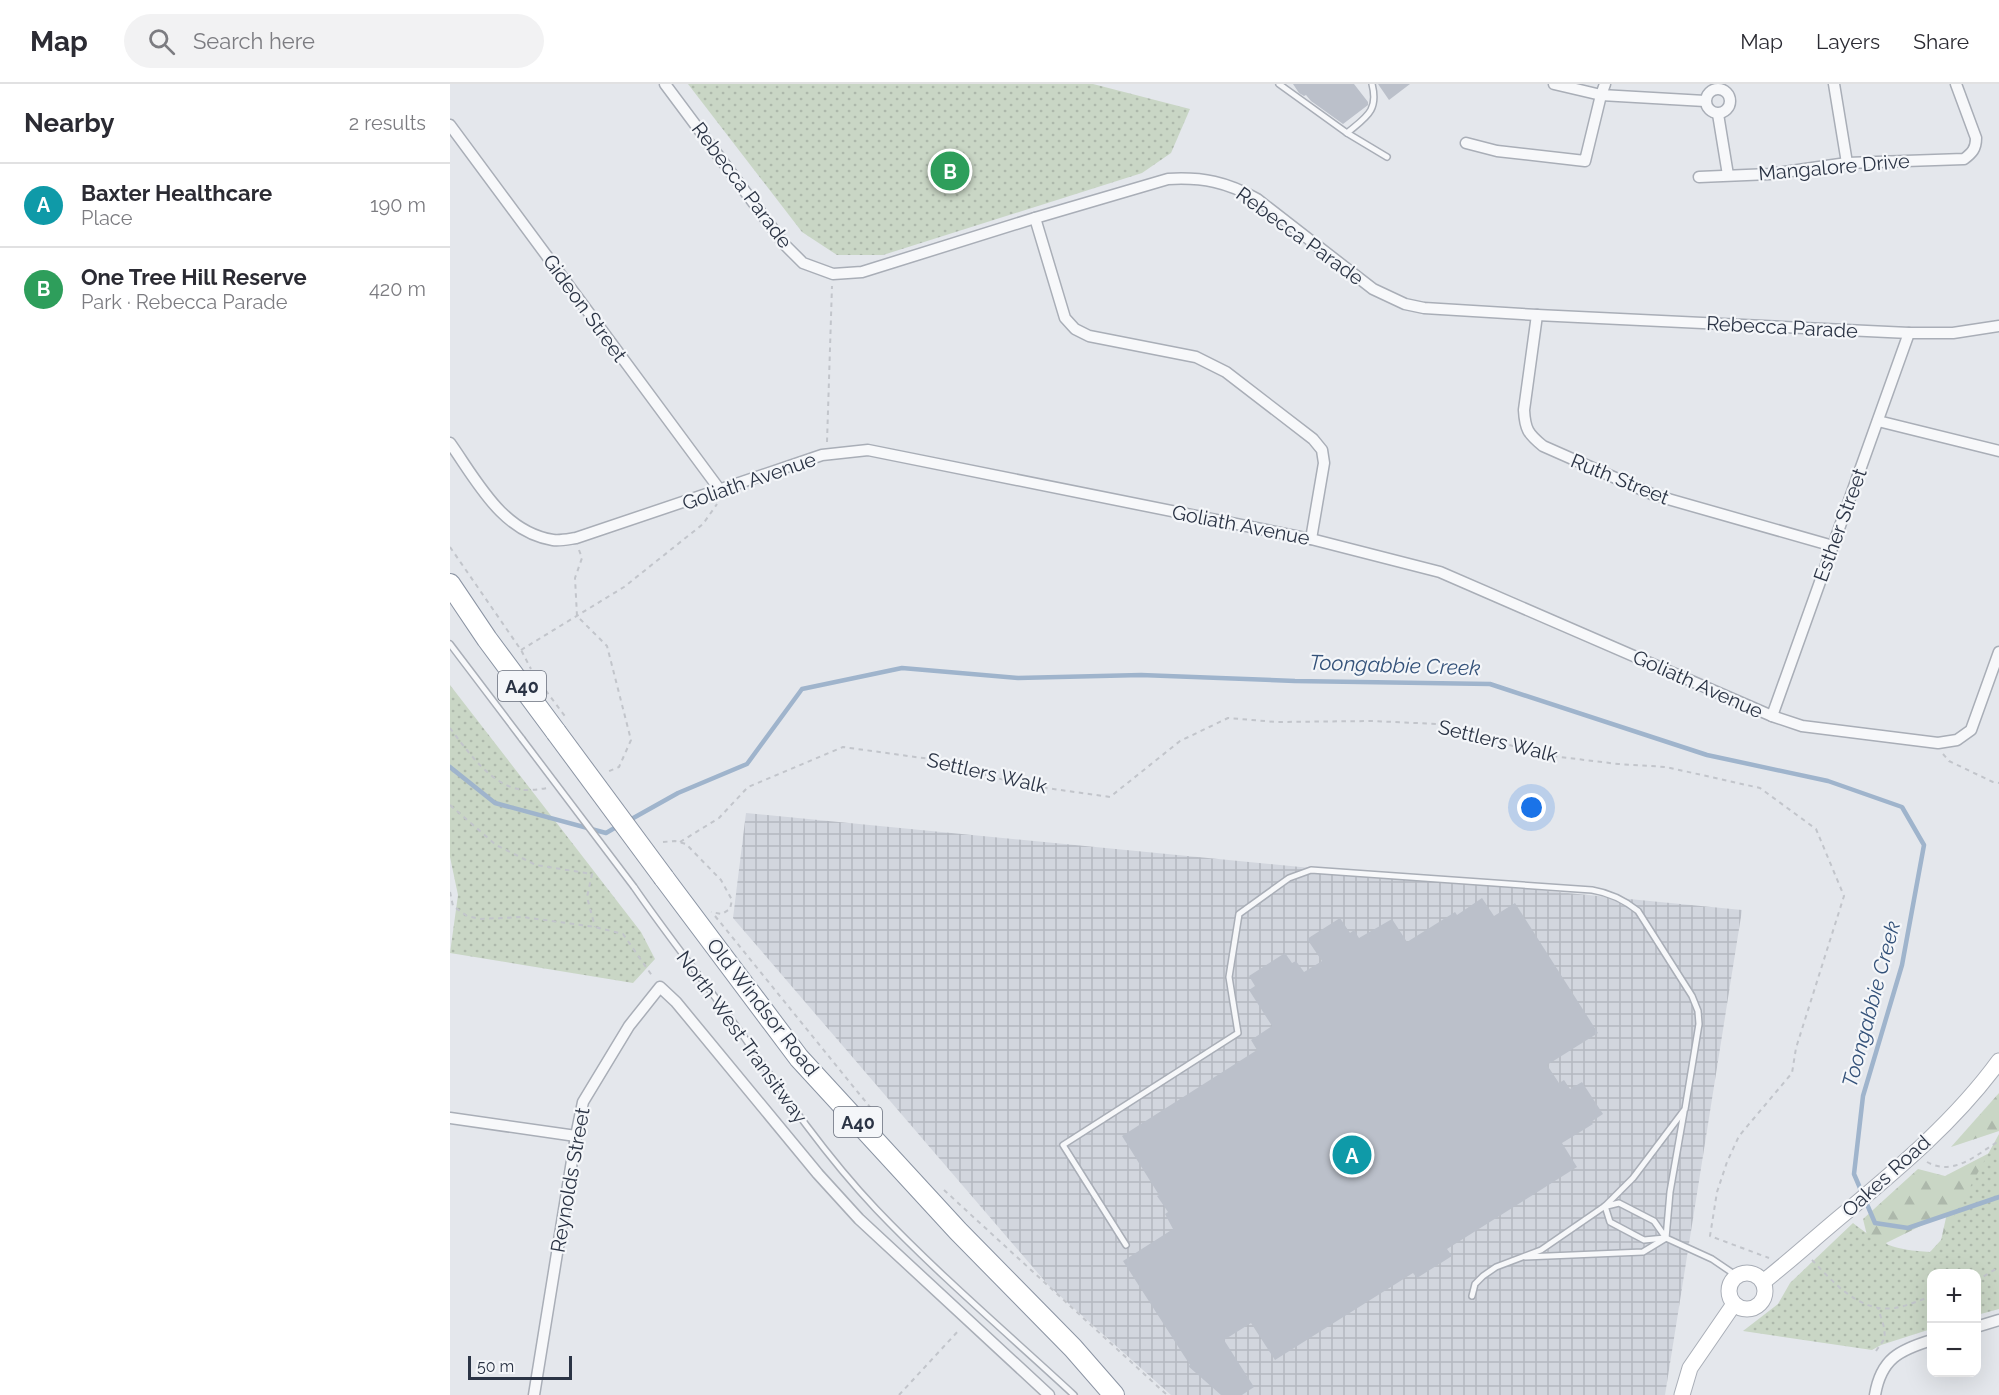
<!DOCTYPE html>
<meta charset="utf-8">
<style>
:root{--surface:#fff;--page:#f2f2f3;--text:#2b2b33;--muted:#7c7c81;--line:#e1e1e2;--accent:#d93025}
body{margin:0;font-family:Raleway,sans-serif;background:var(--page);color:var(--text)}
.controls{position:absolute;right:18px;bottom:18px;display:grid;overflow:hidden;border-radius:12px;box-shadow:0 6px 24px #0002}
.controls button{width:54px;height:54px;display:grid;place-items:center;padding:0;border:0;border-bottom:2px solid var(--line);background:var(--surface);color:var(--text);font:30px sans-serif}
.scale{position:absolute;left:18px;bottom:15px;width:104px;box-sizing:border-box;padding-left:6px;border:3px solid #2b3445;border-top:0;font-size:16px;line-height:21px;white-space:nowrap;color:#2b3445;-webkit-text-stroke:4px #f4f6f9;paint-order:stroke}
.you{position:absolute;left:1082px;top:724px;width:21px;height:21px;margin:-15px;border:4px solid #fff;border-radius:50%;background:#1a73e8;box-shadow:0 0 0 9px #1a73e833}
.badge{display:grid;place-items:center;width:39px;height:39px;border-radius:50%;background:var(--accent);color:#fff;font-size:20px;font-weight:700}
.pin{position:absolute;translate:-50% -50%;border:3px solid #fff;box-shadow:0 2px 6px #0006}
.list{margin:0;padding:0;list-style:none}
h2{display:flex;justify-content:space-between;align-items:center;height:78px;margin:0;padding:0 24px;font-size:26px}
h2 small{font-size:20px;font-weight:400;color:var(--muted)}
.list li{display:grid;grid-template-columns:39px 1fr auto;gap:18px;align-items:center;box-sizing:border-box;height:84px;padding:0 24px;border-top:2px solid var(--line)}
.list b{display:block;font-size:22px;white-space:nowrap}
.list p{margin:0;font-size:20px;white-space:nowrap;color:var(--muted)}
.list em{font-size:20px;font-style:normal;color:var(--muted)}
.icon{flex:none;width:33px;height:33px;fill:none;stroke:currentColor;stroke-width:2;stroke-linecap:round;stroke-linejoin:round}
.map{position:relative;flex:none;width:1549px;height:1311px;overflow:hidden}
header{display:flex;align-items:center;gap:36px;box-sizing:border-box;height:84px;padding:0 30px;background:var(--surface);border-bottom:2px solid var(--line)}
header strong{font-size:28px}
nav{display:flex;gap:33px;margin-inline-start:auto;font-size:21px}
.search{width:420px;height:54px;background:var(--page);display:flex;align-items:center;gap:15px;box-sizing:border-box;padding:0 21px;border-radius:33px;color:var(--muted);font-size:22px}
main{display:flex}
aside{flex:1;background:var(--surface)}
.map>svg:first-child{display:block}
</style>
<header>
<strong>Map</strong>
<div class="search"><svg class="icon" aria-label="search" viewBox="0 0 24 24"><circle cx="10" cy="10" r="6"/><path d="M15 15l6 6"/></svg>Search here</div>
<nav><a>Map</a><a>Layers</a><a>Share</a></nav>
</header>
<main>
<aside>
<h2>Nearby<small>2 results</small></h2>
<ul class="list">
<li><span class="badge" style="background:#0f9aa8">A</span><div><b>Baxter Healthcare</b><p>Place</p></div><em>190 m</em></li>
<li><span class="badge" style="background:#2e9e5b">B</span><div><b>One Tree Hill Reserve</b><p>Park · Rebecca Parade</p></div><em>420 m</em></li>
</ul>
</aside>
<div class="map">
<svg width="1549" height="1311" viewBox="0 0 1549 1311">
<defs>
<pattern id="industrial-grid" width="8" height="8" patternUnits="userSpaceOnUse" patternTransform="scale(1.5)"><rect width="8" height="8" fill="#d2d6de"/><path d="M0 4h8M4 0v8" fill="none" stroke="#b4b8c0"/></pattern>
<pattern id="forest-firs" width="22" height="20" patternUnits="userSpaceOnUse" patternTransform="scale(1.5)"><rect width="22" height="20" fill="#c9d6c5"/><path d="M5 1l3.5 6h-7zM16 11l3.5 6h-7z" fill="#adb8ab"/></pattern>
<pattern id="park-dots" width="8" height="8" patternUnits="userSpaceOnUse" patternTransform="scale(1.5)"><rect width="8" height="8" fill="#c9d6c5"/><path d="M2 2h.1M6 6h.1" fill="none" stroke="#adb8ab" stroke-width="1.8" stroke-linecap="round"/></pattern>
</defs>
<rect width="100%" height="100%" fill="#e4e7ec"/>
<path fill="url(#industrial-grid)" d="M296 729 1292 826 1215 1311H721L599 1202 283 834Z"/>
<g fill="url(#forest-firs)">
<path d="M1549 1009V1047L1501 1063Z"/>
<path d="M1549 1064 1485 1184 1497 1129 1436 1159 1459 1185 1425 1184 1413 1135 1468 1085 1495 1092Z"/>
</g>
<g fill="url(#park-dots)">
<path d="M238 0H643L740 25 721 69 692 89 433 171H387L352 148Z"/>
<path d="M0 601 191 848 205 875 183 899 0 869 8 811 0 773Z"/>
<path d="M1549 1050V1225L1527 1231 1526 1190H1482L1481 1245 1431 1261 1422 1266 1293 1247 1328 1220 1340 1199 1403 1139C1431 1161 1445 1166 1480 1168L1491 1156Z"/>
</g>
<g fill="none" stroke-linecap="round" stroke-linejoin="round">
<g stroke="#9fb4cc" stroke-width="4.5">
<path d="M0 683 45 719 156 749 168 742"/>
<path d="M178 737 228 709 297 680 352 605 452 584 568 594 691 591 845 597 1040 600 1257 671 1378 697 1452 723 1474 761 1452 881 1413 1012 1404 1090 1425 1139 1458 1144 1549 1113"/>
</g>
</g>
<g fill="#bbc0ca">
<path d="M843 0H904L918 18V21L893 40 861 17 856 11 854 12 849 9Z"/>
<path d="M928 0H960L939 16Z"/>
<path d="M1032 814 1044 832 1065 819 1148 949 1097 981 1109 999 1114 996 1120 1005 1132 998 1153 1030 1141 1038 1143 1040 1112 1059 1127 1083 997 1165 1002 1172 967 1194 963 1189 825 1276 801 1239 774 1256 804 1303 792 1311H771L738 1282 740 1281 673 1177 723 1145 715 1130 718 1128 707 1112 709 1111 672 1052 807 966 801 956 822 942 799 906 805 902 799 892 835 869 842 879 846 877 854 888 872 877 857 855 890 834 900 849 904 846 909 854 942 835 957 858 1005 828 1007 831Z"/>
</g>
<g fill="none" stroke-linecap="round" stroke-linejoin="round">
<g stroke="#a9aeb7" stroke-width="8">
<g id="lane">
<path d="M829 0 897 49C916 33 929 27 922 0"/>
<path d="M897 49 937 73"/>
<path d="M0 560 72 655"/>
<path d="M184 803C219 854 258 902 294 953 335 1013 376 1072 426 1125 489 1191 558 1250 624 1311"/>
<path d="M1155 1122 1160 1138 1194 1156 1215 1154"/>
<path d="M1157 1122 1169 1119 1204 1137 1216 1154 1262 1175 1287 1192"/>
<path d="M1216 1154 1220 1108 1234 1028"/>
<path d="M676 1161 613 1061 788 949 779 893 789 830 839 794 861 786 1142 806C1160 809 1173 815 1188 827L1242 912 1248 927 1249 940 1235 1025 1183 1094 1155 1122 1091 1166 1046 1183 1033 1192 1025 1200 1022 1212"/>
<path d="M1075 1173 1193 1168 1216 1154"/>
</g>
</g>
<g stroke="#a9aeb7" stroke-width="13">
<g id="street">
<path d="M215 0 335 161 353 179 383 190 412 188 585 134 718 95C753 93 777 98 807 115L923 205 955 220 974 224 1087 231 1459 249H1503L1549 242"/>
<path d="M1104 0 1151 11 1255 17"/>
<path d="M1384 0 1397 79"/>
<circle cx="1268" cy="17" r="12"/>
<path d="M1268 30 1278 91"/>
<path d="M0 41 270 406"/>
<path d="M1016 59 1047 67 1135 77 1151 11 1155 0"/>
<path d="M1249 93 1320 90 1397 79 1514 75C1522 69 1526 65 1526 54L1506 0"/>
<path d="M585 134 615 234 625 245 639 252 746 273 776 288 863 355 872 366 874 379 861 455"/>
<path d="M1087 231 1074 326C1075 345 1078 350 1093 362L1204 411 1383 462"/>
<path d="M1428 337 1549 367"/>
<path d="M0 359C27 397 52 448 103 456 110 457 119 455 126 454L372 371 418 366 861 455 990 488 1322 632 1352 642 1488 659 1507 656 1521 646 1549 568"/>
<path d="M1322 632 1459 249"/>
<path d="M0 1034 126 1052"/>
<path d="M1526 1243 1549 1236"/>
<path d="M84 1311 126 1052 133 1018 179 942 210 903 226 918 368 1090 409 1135 599 1311"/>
<path d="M1425 1311C1431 1275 1449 1266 1482 1256"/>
</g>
</g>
<g stroke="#a9aeb7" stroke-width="17">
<g id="secondary">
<circle cx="1297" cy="1207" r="18"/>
<path d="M1313 1198C1341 1176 1367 1152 1395 1129 1450 1083 1506 1036 1549 977"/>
<path d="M1232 1311 1240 1284 1284 1220"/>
</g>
</g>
<g stroke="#8b94a3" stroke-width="22">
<g id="highway">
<path d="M0 500 37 555 106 648"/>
<path d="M214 794 349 974 508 1147 623 1264 664 1311"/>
</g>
</g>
<g stroke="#c2c5cb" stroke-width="2" stroke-dasharray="4.5 4.5" stroke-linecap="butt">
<path d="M377 358 382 202"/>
<path d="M0 463 71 566 81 585"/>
<path d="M129 466 132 474 125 494 127 532 157 562 181 656 169 683 157 688"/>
<path d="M71 566 174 503 253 440 267 420"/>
<path d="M0 644C18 668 45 707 78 706 85 706 91 705 97 704"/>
<path d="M1493 670 1499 677 1543 698 1549 699"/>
<path d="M0 721 46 761 86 781 142 790 137 813 145 843"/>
<path d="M213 758 225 757 236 760 271 796 282 816 280 825 272 830 261 828"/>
<path d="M230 758 269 734 298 703 393 663 480 675 568 700 660 713 730 657 778 634 826 638 923 637 987 640 1094 671 1168 680 1216 683 1310 704 1366 745 1394 812 1346 964 1342 989 1289 1052 1277 1078 1267 1108 1260 1152 1319 1174"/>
<path d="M0 808 3 822 17 832 30 835 73 833 145 843 173 850 203 893"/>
<path d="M265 832 428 1033"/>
<path d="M1477 1078C1504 1093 1527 1070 1549 1057"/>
<path d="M494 1106 717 1311"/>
<path d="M1362 1176C1384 1199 1410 1229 1445 1224 1457 1222 1470 1216 1482 1212"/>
<path d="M1526 1197 1549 1183"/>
<path d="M1426 1267 1435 1254 1434 1243 1428 1224"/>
<path d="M449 1311 510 1245"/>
</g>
<use href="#lane" stroke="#f7f8fa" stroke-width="5"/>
<use href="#street" stroke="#f7f8fa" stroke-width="10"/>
<use href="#secondary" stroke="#fff" stroke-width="15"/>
<use href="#highway" stroke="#fff" stroke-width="20"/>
<g stroke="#a9aeb7" stroke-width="8" stroke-linecap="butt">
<path id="lane-bridge" d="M72 655 184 803"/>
</g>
<g stroke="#8b94a3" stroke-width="22" stroke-linecap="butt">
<path id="highway-bridge" d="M106 648 214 794"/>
</g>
<path stroke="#c2c5cb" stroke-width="2" stroke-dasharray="4.5 4.5" stroke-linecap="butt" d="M85 592 117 635"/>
<use href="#lane-bridge" stroke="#f7f8fa" stroke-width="5"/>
<use href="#highway-bridge" stroke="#fff" stroke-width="20"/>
</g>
<g text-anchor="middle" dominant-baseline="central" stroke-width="4.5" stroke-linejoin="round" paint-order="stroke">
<g fill="#f4f6f9" stroke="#676e7b" stroke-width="1.5">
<rect x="48" y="587" width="48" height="30" rx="4.5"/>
<rect x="384" y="1023" width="48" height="30" rx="4.5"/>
</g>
<g font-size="18" font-weight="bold" fill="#2b3445">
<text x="72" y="602">A40</text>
<text x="408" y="1038">A40</text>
</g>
<g font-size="20" fill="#2b3445" stroke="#f4f6f9">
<text transform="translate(1384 83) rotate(-5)">Mangalore Drive</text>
<text transform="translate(292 101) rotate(53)">Rebecca Parade</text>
<text transform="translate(850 152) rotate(36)">Rebecca Parade</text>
<text transform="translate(135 224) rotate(54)">Gideon Street</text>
<text transform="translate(1332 243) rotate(3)">Rebecca Parade</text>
<text transform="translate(1170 395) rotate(22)">Ruth Street</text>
<text transform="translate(299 397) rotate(-19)">Goliath Avenue</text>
<text transform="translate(791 441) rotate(11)">Goliath Avenue</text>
<text transform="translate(1390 441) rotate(-70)">Esther Street</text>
<text transform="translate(1248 600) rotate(24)">Goliath Avenue</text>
<text transform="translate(1048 657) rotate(14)">Settlers Walk</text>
<text transform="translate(537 689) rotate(13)">Settlers Walk</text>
<text transform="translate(313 923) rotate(52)">Old Windsor Road</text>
<text transform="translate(292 953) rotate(54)">North West Transitway</text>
<text transform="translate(1436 1092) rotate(-42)">Oakes Road</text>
<text transform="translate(120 1096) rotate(-80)">Reynolds Street</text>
</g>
<g font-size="21" font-style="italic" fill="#34527a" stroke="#f4f6f9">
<text transform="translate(945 581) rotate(2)">Toongabbie Creek</text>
<text transform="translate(1421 920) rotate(-75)">Toongabbie Creek</text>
</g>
</g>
</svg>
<div class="controls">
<button>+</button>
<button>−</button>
</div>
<div class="scale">50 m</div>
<div class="you"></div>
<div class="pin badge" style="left:902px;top:1071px;background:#0f9aa8">A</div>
<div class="pin badge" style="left:500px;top:87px;background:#2e9e5b">B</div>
</div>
</main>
